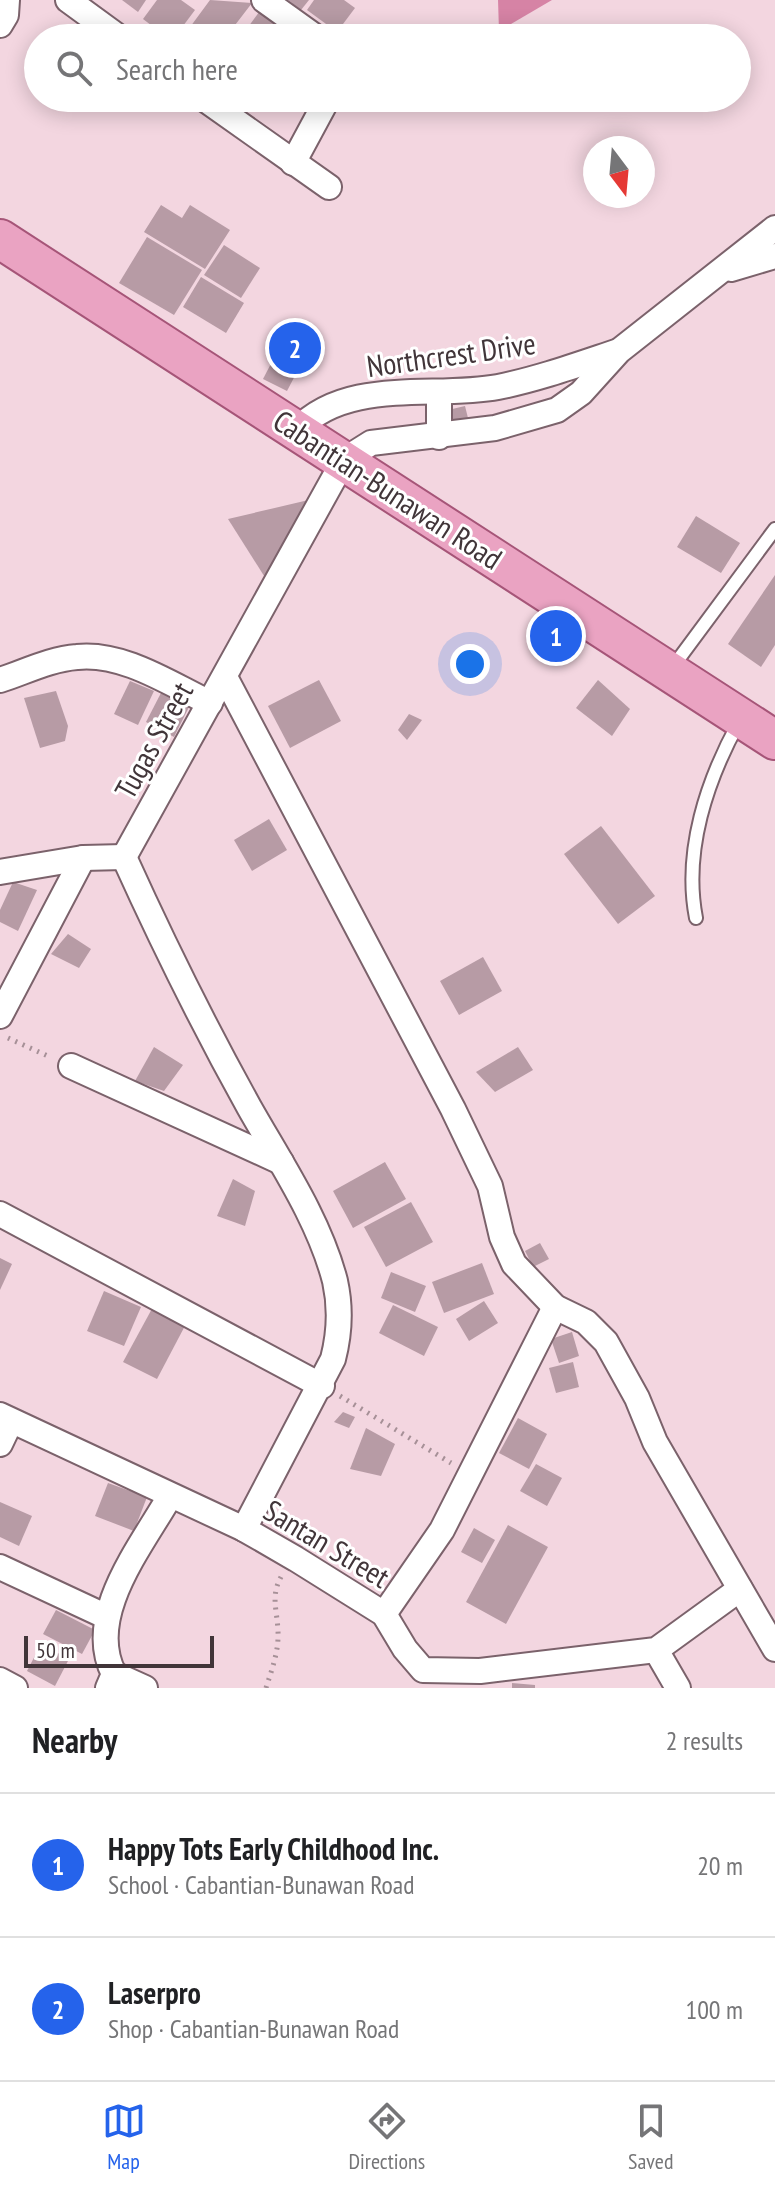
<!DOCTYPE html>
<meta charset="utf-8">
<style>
:root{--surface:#fff;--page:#f2f2f2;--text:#202124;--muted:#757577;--line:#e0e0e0;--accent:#2563eb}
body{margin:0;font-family:"PT Sans Narrow",sans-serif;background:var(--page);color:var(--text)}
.compass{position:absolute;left:583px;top:136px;width:72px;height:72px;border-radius:50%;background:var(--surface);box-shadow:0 4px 20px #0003;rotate:164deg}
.scale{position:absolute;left:24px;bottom:20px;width:190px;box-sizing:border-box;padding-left:8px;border:4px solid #413539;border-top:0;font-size:22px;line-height:28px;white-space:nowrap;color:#413539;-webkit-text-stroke:6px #fff;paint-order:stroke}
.you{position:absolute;left:470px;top:664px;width:28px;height:28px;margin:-20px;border:6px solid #fff;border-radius:50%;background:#1a73e8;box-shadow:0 0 0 12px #1a73e833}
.badge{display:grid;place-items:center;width:52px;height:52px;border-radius:50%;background:var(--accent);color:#fff;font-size:26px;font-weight:700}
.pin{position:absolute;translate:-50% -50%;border:4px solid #fff;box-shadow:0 2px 8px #0006}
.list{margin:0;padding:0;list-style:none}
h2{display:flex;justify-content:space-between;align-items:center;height:104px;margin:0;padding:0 32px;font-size:34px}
h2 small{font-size:26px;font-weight:400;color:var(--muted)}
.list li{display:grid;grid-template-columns:52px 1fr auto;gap:24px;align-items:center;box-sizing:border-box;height:144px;padding:0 32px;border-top:2px solid var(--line)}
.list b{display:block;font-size:30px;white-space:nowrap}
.list p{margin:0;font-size:26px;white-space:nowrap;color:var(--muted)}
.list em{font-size:26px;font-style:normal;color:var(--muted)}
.icon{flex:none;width:44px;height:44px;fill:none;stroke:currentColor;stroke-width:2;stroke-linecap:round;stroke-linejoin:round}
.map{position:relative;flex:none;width:775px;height:1688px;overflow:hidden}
.search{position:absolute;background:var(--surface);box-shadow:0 4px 20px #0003;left:24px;right:24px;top:24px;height:88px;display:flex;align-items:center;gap:20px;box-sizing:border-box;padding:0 28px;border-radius:44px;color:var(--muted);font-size:30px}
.sheet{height:392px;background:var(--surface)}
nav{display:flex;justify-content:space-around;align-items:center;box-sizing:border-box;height:112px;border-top:2px solid var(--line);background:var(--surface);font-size:22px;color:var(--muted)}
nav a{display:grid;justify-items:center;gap:4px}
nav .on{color:var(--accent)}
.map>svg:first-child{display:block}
</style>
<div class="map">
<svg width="775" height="1688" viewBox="0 0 775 1688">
<rect width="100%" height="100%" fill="#f3d6e0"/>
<path fill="#d683a5" d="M498 0H552L499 31Z"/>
<g fill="#b79ba5">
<path d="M122 0H146L138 12Z"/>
<path d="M157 0H181L195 10 174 38H168L143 19Z"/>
<path d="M210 0 252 3 232 29 229 27 220 38H182Z"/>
<path d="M288 0H309L301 10Z"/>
<path d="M314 0H344L355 8 337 32 307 10Z"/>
<path d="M262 8 282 22 270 38H240Z"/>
<path d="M285 29 297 38H279Z"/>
<path d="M261 98H279L273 107Z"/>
<path d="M161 205 182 218 190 205 230 230 205 269 144 232Z"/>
<path d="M147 237 202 270 174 315 119 283Z"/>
<path d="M224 245 260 268 241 298 204 275Z"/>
<path d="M201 277 244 303 226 333 183 307Z"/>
<path d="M288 331 312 343 287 391 263 379Z"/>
<path d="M465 406 470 426 452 430 448 410Z"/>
<path d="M317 498 266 579 228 519Z"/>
<path d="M696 516 740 543 721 573 677 547Z"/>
<path d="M775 575V645L761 667 728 644Z"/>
<path d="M319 680 341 721 290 748 268 706Z"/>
<path d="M598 680 630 709 612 736 576 708Z"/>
<path d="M130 681 154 691 138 725 114 714Z"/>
<path d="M56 691 68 726 65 741 40 748 24 698Z"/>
<path d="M162 691 190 705 174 737 146 722Z"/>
<path d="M409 714 422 720 407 740 398 730Z"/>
<path d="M269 819 287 850 252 871 234 840Z"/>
<path d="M601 826 655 896 618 924 564 854Z"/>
<path d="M13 882 37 890 18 931 0 922V910Z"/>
<path d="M68 934 91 949 79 968 51 954Z"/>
<path d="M483 957 502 991 459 1015 440 981Z"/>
<path d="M154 1047 183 1065 164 1091 135 1081Z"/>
<path d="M518 1047 533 1070 495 1092 476 1072Z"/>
<path d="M385 1162 406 1199 353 1228 333 1191Z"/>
<path d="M233 1179 255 1191 245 1226 217 1216Z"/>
<path d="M411 1202 433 1242 386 1267 364 1227Z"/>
<path d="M540 1243 549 1259 533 1267 525 1251Z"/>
<path d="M0 1258 12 1264 0 1290Z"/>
<path d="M482 1263 494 1294 444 1313 432 1282Z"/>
<path d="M391 1272 426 1286 415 1312 381 1298Z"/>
<path d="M104 1291 141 1307 124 1346 87 1331Z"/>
<path d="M484 1301 498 1323 469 1341 456 1319Z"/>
<path d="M154 1305 187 1322 157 1379 123 1362Z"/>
<path d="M393 1305 438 1327 424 1356 379 1333Z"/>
<path d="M572 1332 579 1356 559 1363 551 1339Z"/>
<path d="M573 1362 579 1387 556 1393 549 1368Z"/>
<path d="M343 1412 355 1417 349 1428 334 1422Z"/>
<path d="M518 1418 547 1434 529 1469 499 1453Z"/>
<path d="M366 1428 395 1444 381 1476 350 1469Z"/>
<path d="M536 1464 562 1478 547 1506 520 1491Z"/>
<path d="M108 1483 147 1497 134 1531 95 1516Z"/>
<path d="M0 1502 32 1516 19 1546 0 1537Z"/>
<path d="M508 1525 548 1547 506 1624 466 1602Z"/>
<path d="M474 1528 495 1540 482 1563 461 1552Z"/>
<path d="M56 1610 95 1630 82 1654 43 1634Z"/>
<path d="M41 1644 69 1659 55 1686 27 1671Z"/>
<path d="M512 1683 535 1685V1688H512Z"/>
</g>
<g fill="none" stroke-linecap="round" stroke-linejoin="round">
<g stroke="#7b626b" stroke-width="16">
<g id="lane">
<path d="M672 668 775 529"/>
<path d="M696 918C683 851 707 780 739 722"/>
</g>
</g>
<g stroke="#7b626b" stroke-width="28">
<g id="street">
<path d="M68 0 120 38"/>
<path d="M264 0 317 38"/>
<path d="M0 25 6 15 7 0"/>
<path d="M203 98 329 187"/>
<path d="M293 163 328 98"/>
<path d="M731 269 775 256"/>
<path d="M297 430C347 377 433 399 498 387 538 379 577 365 616 352"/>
<path d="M439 437V392"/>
<path d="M225 677 453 1109 490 1186 502 1237 514 1264 555 1307 586 1322 606 1342 637 1398 655 1442 775 1649"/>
<path d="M0 680C25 672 50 659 77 657 123 652 170 684 210 703"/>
<path d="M124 857 344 460 371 443 495 428 557 410 581 393 619 351 775 228"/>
<path d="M124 857C162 941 204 1026 249 1107 280 1162 319 1219 335 1281 341 1308 340 1332 333 1359L244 1529"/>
<path d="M0 872 83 858 124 857"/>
<path d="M0 1016 83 858"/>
<path d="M71 1066 281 1162"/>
<path d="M0 1214 322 1386"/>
<path d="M0 1415 244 1529 296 1559 384 1614 405 1649 423 1670 480 1671 656 1650 740 1589"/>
<path d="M0 1444 11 1421"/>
<path d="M0 1567 105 1616"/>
<path d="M384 1614 442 1530 555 1307"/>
<path d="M656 1650 678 1688"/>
<path d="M114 1674 145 1688"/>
<path d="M0 1680 15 1688"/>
<path d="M108 1688 114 1674C84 1616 141 1547 170 1496"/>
</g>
</g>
<g stroke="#a65578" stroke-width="42">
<path id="primary" d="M0 239 775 740"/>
</g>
<g stroke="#a69097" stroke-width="5" stroke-dasharray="2 6" stroke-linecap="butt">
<path d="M8 1038 50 1057"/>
<path d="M340 1396 451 1463"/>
<path d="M266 1688C272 1669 279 1651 278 1631 277 1608 270 1596 282 1575"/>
</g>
<use href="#lane" stroke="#fff" stroke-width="12"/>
<use href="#street" stroke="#fff" stroke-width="24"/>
<use href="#primary" stroke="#eaa3c2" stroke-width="38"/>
</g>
<g text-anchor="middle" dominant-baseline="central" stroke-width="6" stroke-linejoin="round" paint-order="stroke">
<g font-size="30" fill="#413539" stroke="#fff">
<text transform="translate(451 354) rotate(-8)">Northcrest Drive</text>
<text transform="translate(388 489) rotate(33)">Cabantian-Bunawan Road</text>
<text transform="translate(153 740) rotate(-61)">Tugas Street</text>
<text transform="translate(327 1543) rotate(31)">Santan Street</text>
</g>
</g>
</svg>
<svg class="compass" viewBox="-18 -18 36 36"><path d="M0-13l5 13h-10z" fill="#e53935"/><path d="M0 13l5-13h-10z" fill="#757577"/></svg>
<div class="scale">50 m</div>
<div class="you"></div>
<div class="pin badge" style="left:556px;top:636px">1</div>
<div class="pin badge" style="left:295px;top:348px">2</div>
<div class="search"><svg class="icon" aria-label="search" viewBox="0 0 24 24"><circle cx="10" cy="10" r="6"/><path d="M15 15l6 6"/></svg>Search here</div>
</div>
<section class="sheet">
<h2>Nearby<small>2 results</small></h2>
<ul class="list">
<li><span class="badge">1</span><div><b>Happy Tots Early Childhood Inc.</b><p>School · Cabantian-Bunawan Road</p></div><em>20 m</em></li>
<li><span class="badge">2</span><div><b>Laserpro</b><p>Shop · Cabantian-Bunawan Road</p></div><em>100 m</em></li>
</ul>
</section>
<nav>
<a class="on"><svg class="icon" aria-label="map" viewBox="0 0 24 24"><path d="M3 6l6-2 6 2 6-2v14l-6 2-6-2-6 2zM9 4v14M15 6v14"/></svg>Map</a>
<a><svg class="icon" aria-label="directions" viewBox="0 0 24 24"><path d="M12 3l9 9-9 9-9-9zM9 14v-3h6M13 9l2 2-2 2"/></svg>Directions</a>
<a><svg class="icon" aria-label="saved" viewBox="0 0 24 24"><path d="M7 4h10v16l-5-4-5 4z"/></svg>Saved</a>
</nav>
